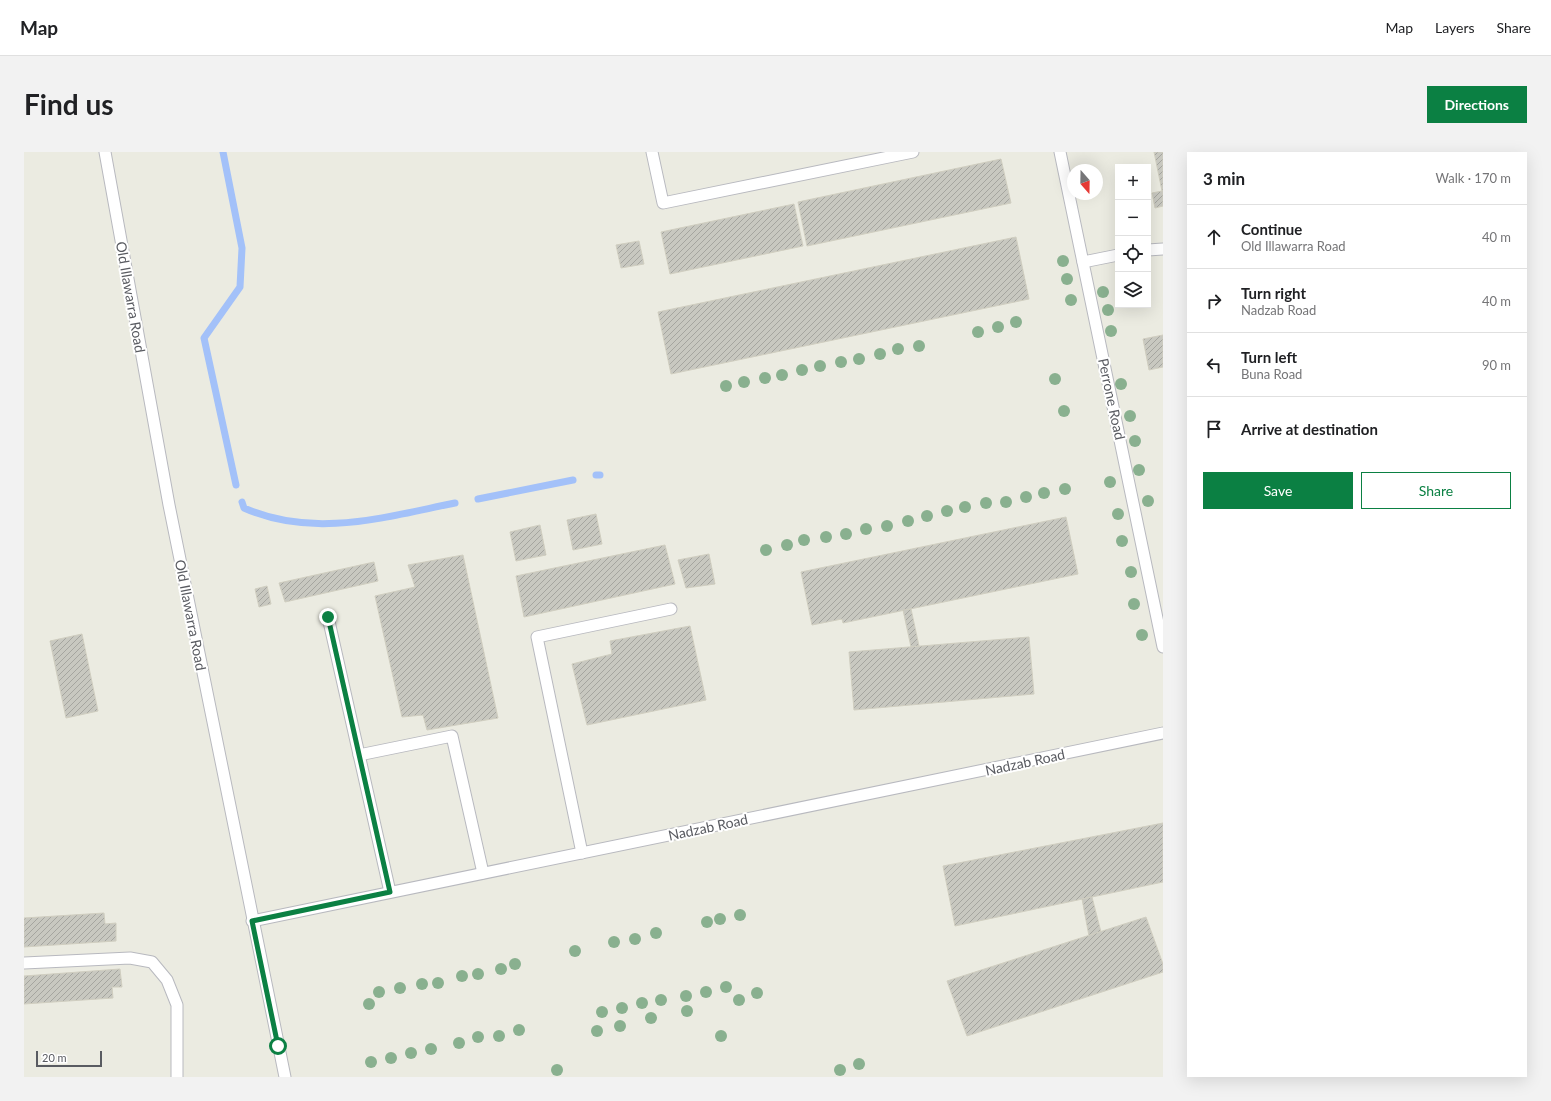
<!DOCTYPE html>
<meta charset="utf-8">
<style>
:root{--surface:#fff;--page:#f2f2f2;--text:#202124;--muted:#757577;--line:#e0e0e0;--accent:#0b8043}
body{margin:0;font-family:Lato,sans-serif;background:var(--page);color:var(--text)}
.controls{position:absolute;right:12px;top:12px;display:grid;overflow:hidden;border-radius:0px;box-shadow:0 4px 16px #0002}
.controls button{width:36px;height:36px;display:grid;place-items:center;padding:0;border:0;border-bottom:1px solid var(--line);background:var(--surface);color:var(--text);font:20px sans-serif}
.compass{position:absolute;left:1043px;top:12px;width:36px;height:36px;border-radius:50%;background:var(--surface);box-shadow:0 4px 16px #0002;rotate:160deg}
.scale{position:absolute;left:12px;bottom:10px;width:66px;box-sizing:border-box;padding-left:4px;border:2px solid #595b61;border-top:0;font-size:11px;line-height:14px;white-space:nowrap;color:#595b61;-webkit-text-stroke:3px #fff;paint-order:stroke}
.stop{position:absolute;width:12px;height:12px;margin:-9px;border:3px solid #0b8043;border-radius:50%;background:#fff}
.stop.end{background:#0b8043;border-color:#fff;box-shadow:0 1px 4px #0008}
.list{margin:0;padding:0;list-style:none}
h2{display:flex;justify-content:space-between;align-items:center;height:52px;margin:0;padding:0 16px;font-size:17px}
h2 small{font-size:13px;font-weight:400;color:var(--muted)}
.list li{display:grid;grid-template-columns:26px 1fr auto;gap:12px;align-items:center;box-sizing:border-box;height:64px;padding:0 16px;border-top:1px solid var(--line)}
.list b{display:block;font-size:15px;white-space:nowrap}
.list p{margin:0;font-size:13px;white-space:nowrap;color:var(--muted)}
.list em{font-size:13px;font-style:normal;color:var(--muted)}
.actions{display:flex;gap:8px;padding:12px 16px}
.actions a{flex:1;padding:9px 0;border:1px solid var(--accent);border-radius:0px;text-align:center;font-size:14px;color:var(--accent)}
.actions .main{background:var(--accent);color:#fff}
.icon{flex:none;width:22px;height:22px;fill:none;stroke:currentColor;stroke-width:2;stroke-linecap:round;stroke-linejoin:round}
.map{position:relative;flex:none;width:1139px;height:925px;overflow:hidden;border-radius:0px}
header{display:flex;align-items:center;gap:24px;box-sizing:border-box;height:56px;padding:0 20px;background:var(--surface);border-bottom:1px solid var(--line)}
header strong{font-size:19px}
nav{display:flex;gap:22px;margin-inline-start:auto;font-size:14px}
.intro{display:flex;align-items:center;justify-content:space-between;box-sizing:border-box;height:96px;padding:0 24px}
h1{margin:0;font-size:28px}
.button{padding:10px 18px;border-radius:0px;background:var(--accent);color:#fff;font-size:14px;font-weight:700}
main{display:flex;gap:24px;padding:0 24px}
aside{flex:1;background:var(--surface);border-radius:0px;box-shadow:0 4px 16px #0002}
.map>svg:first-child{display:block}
</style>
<header>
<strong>Map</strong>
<nav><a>Map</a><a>Layers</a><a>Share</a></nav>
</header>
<div class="intro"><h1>Find us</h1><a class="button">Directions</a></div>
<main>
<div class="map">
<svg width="1139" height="925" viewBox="0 0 1139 925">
<defs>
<pattern id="building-hatch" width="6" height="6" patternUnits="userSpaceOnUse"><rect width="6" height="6" fill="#c8c8c0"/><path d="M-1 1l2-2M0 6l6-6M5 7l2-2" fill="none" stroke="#a5a59f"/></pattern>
</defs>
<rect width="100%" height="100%" fill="#ebebe1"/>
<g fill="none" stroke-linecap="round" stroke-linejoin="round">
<g stroke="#a3c1f9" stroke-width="7">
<path d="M199 0 218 96 216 135 180 186 212 333"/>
<path d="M572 323H576"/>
<path d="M454 347 549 328"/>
<path d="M218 350 220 356C289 387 361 365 431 351"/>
</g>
</g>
<g fill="url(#building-hatch)" stroke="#d0cec0">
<path d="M1130 0H1139V54L1131 56 1128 41 1138 39Z"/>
<path d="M977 7 987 51 783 94 774 50Z"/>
<path d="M770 52 779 94 646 122 637 80Z"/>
<path d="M992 85 1005 147 647 222 634 160Z"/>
<path d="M615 89 620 112 597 116 592 93Z"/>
<path d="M1139 183V215L1125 218 1119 187Z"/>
<path d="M572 362 578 392 549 398 543 368Z"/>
<path d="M1042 365 1054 422 819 471 818 467 788 473 777 420Z"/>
<path d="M516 373 522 403 492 409 486 380Z"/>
<path d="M641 393 651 432 500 465 492 424Z"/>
<path d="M685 402 691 432 662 436 654 408Z"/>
<path d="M439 403 474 566 403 578 399 563 378 565 351 444 391 435 384 413Z"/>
<path d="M350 410 354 429 261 450 255 431Z"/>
<path d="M243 434 247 452 235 455 231 437Z"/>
<path d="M887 457 895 494 887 495 879 458Z"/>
<path d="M666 474 682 548 563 573 548 512 588 502 586 489Z"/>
<path d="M58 482 74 559 42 566 26 489Z"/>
<path d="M1005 485 1010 542 830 558 825 500Z"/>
<path d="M1139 671V730L931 774 919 714Z"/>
<path d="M1068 745 1077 780 1065 784 1058 747Z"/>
<path d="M80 761 81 772 92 771V789L0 795V766Z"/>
<path d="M1122 765 1139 812V820L943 884 923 829Z"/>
<path d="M96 817 98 835H88L89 846 0 852V824Z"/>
</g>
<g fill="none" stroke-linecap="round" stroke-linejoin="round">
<g stroke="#b8b9bf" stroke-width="13">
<g id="lane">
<path d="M81 0 145 353 261 925"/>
<path d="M628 0 639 51 889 0"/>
<path d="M1036 0 1139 495"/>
<path d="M1124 98 1139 97"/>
<path d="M1059 110 1094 103"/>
<path d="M304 465 366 740"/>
<path d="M335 603 428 584 459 721"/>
<path d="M558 701 513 485 647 457"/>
<path d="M228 769 1139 581"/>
<path d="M0 811 106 806 128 810 143 828 153 853V925"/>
</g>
</g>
<use href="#lane" stroke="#fff" stroke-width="11"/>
</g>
<g fill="#89b08f">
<circle cx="1039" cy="109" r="6"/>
<circle cx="1043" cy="127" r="6"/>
<circle cx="1079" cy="140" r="6"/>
<circle cx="1047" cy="148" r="6"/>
<circle cx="1084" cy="158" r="6"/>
<circle cx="992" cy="170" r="6"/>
<circle cx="974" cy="175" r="6"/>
<circle cx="1087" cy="179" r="6"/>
<circle cx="954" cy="180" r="6"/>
<circle cx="895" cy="194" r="6"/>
<circle cx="874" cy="197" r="6"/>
<circle cx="856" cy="202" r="6"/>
<circle cx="835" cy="207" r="6"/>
<circle cx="817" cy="210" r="6"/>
<circle cx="796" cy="214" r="6"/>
<circle cx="778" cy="218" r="6"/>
<circle cx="758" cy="223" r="6"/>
<circle cx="741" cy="226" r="6"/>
<circle cx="1031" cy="227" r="6"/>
<circle cx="720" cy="230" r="6"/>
<circle cx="1097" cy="232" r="6"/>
<circle cx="702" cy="234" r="6"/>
<circle cx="1040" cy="259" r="6"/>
<circle cx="1106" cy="264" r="6"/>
<circle cx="1111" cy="289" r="6"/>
<circle cx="1115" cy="318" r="6"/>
<circle cx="1086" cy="330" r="6"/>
<circle cx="1041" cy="337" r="6"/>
<circle cx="1020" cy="341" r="6"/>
<circle cx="1002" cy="345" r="6"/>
<circle cx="1124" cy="349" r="6"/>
<circle cx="982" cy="350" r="6"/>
<circle cx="962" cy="351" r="6"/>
<circle cx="941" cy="355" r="6"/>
<circle cx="923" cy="359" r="6"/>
<circle cx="1094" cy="362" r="6"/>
<circle cx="903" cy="364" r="6"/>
<circle cx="884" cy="369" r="6"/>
<circle cx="863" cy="374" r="6"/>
<circle cx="842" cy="377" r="6"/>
<circle cx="822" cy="382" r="6"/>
<circle cx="802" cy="385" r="6"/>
<circle cx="780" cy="388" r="6"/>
<circle cx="1098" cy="389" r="6"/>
<circle cx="763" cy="393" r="6"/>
<circle cx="742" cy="398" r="6"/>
<circle cx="1107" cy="420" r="6"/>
<circle cx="1110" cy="452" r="6"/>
<circle cx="1118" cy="483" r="6"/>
<circle cx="716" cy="763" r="6"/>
<circle cx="696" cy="767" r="6"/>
<circle cx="683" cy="770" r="6"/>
<circle cx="632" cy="781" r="6"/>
<circle cx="611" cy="787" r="6"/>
<circle cx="590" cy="790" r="6"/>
<circle cx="551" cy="799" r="6"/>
<circle cx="491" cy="812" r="6"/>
<circle cx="477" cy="817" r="6"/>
<circle cx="454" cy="822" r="6"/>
<circle cx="438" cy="824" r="6"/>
<circle cx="414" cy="831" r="6"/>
<circle cx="398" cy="832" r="6"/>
<circle cx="702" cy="835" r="6"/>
<circle cx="376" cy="836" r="6"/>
<circle cx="355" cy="840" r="6"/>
<circle cx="682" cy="840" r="6"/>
<circle cx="733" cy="841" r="6"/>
<circle cx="662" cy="844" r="6"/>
<circle cx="637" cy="848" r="6"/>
<circle cx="715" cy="848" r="6"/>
<circle cx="618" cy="851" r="6"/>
<circle cx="345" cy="852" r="6"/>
<circle cx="598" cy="856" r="6"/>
<circle cx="663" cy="859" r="6"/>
<circle cx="578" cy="860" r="6"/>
<circle cx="627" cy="866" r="6"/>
<circle cx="596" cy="874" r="6"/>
<circle cx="495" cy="878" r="6"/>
<circle cx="573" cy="879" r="6"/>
<circle cx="475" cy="884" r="6"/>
<circle cx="697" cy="884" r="6"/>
<circle cx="454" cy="885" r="6"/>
<circle cx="435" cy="891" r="6"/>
<circle cx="407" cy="897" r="6"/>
<circle cx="387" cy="901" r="6"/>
<circle cx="367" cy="906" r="6"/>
<circle cx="347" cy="910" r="6"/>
<circle cx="835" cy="912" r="6"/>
<circle cx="533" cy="918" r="6"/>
<circle cx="816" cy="918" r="6"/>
</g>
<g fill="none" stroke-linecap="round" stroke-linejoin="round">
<path stroke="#0b8043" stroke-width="5" d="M254 894 228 769 366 740 304 465"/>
</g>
<g text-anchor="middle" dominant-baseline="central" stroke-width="4" stroke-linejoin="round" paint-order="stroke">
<g font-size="14" fill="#595b61" stroke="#fff">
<text transform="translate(107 145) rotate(80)">Old Illawarra Road</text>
<text transform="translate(1088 247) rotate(78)">Perrone Road</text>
<text transform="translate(167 463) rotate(79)">Old Illawarra Road</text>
<text transform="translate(1001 610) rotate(-12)">Nadzab Road</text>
<text transform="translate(684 675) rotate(-12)">Nadzab Road</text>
</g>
</g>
</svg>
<div class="controls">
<button>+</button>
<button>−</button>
<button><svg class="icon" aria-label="locate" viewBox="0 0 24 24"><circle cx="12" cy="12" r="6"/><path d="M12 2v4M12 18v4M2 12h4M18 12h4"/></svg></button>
<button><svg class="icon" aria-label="layers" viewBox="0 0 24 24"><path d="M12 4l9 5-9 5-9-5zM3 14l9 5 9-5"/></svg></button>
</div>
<svg class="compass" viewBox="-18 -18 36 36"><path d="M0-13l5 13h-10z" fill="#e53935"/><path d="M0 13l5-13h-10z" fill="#757577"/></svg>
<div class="scale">20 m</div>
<div class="stop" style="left:254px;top:894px"></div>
<div class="stop end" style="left:304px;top:465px"></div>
</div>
<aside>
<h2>3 min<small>Walk · 170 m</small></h2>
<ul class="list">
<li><svg class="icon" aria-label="ahead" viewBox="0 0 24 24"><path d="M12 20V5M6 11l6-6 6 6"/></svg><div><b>Continue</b><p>Old Illawarra Road</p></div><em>40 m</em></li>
<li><svg class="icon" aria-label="right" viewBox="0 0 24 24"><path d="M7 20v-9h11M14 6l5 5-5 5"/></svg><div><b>Turn right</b><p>Nadzab Road</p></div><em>40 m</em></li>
<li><svg class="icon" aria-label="left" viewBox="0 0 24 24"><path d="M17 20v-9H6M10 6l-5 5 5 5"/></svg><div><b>Turn left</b><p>Buna Road</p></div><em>90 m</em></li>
<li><svg class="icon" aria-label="arrive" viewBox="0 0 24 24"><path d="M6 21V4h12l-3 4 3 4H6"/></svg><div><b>Arrive at destination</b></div></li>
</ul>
<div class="actions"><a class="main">Save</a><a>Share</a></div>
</aside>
</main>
